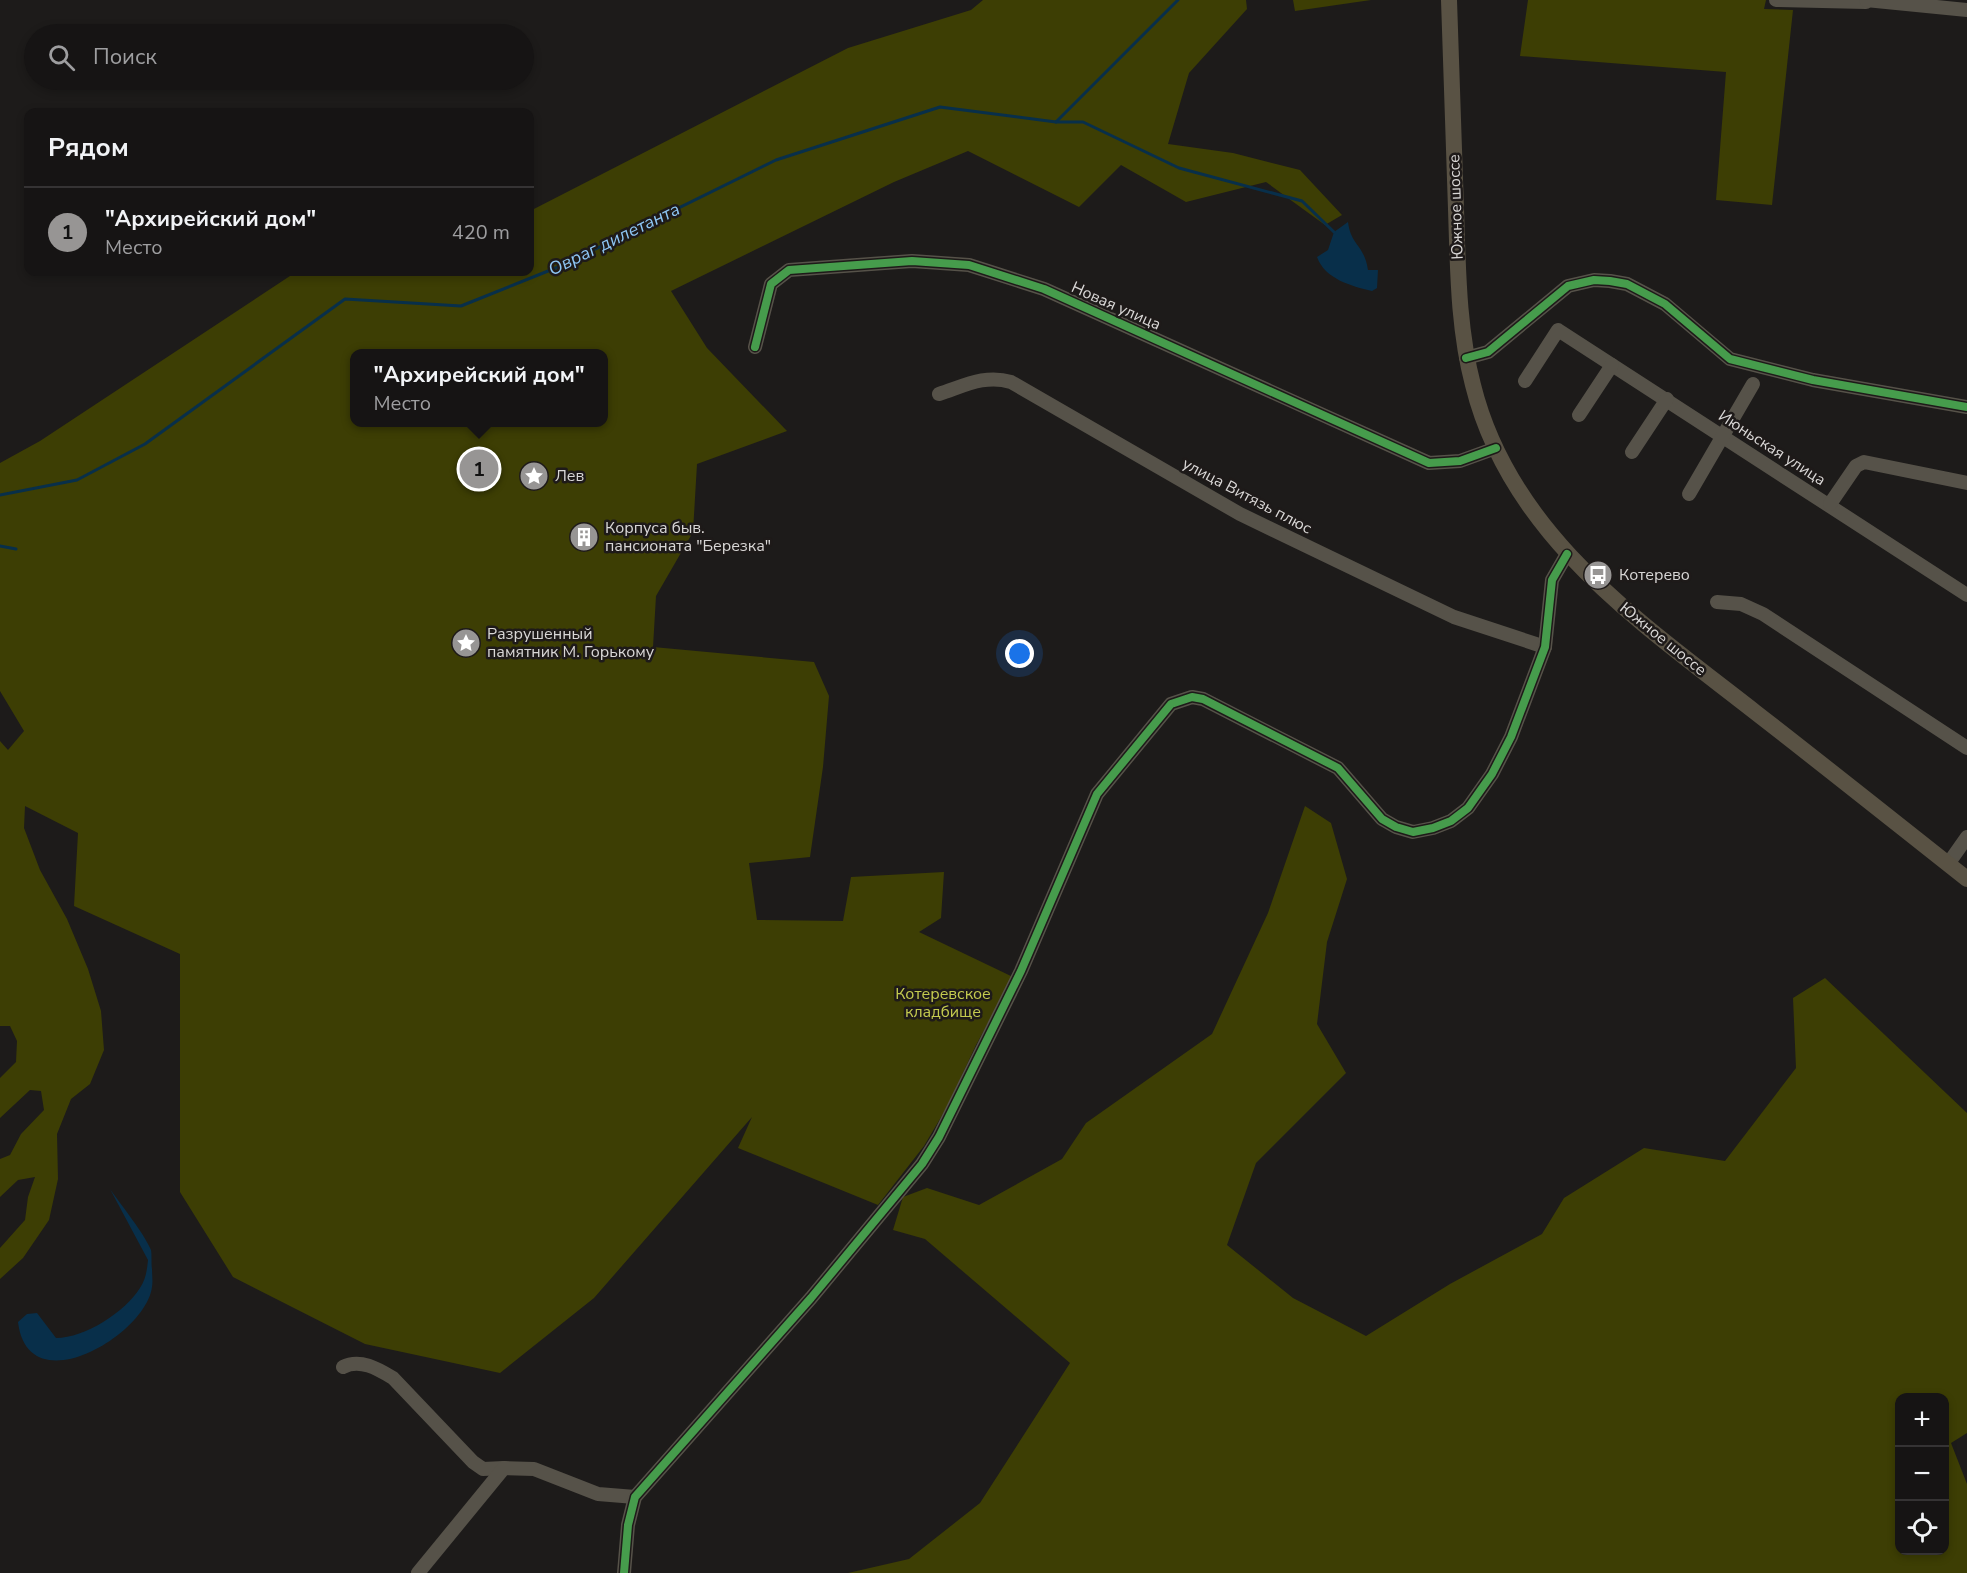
<!DOCTYPE html>
<html lang="ru">
<meta charset="utf-8">
<style>
:root{--surface:#161414;--page:#1f1d1d;--text:#f1f3f6;--muted:#9e9ea0;--line:#353334;--accent:#979594}
body{margin:0;font-family:"Nunito Sans",sans-serif;background:var(--page);color:var(--text)}
.controls{position:absolute;right:18px;bottom:18px;display:grid;overflow:hidden;border-radius:12px;box-shadow:0 3px 9px #0003}
.controls button{width:54px;height:54px;display:grid;place-items:center;padding:0;border:0;border-bottom:2px solid var(--line);background:var(--surface);color:var(--text);font:30px sans-serif}
.you{position:absolute;left:1020px;top:654px;width:21px;height:21px;margin:-15px;border:4px solid #fff;border-radius:50%;background:#1a73e8;box-shadow:0 0 0 9px #1a73e833}
.badge{display:grid;place-items:center;width:39px;height:39px;border-radius:50%;background:var(--accent);color:#111;font-size:20px;font-weight:700}
.pin{position:absolute;translate:-50% -50%;border:3px solid #fff;box-shadow:0 2px 6px #0006}
.popup{position:absolute;left:350px;top:349px;width:258px;height:78px;box-sizing:border-box;display:grid;place-content:center;border-radius:12px;background:var(--surface);filter:drop-shadow(0 2px 4px #0005);font-size:20px;white-space:nowrap;color:var(--muted)}
.popup b{font-size:22px;color:var(--text)}
.popup::after{content:'';position:absolute;left:50%;top:100%;margin-left:-12px;border:12px solid transparent;border-top-color:var(--surface)}
.list{margin:0;padding:0;list-style:none}
h2{display:flex;justify-content:space-between;align-items:center;height:78px;margin:0;padding:0 24px;font-size:26px}
h2 small{font-size:20px;font-weight:400;color:var(--muted)}
.list li{display:grid;grid-template-columns:39px 1fr auto;gap:18px;align-items:center;box-sizing:border-box;height:90px;padding:0 24px;border-top:2px solid var(--line)}
.list b{display:block;font-size:22px;white-space:nowrap}
.list p{margin:0;font-size:20px;white-space:nowrap;color:var(--muted)}
.list em{font-size:20px;font-style:normal;color:var(--muted)}
.icon{flex:none;width:33px;height:33px;fill:none;stroke:currentColor;stroke-width:2;stroke-linecap:round;stroke-linejoin:round}
.map{position:relative;flex:none;width:1967px;height:1573px;overflow:hidden}
.search{position:absolute;background:var(--surface);box-shadow:0 3px 9px #0003;left:24px;top:24px;width:510px;height:66px;display:flex;align-items:center;gap:15px;box-sizing:border-box;padding:0 21px;border-radius:33px;color:var(--muted);font-size:22px}
.panel{position:absolute;background:var(--surface);box-shadow:0 3px 9px #0003;left:24px;top:108px;width:510px;height:168px;border-radius:12px}
.map>svg:first-child{display:block}
</style>
<div class="map">
<svg width="1967" height="1573" viewBox="0 0 1967 1573">
<rect width="100%" height="100%" fill="#1d1b1a"/>
<g fill="#3d3e04" fill-rule="evenodd">
<path d="M983 0H1246L1247 9 1189 73 1168 144 1233 153 1300 170 1342 215 1325 225 1266 182 1186 202 1121 165 1079 207 968 151 894 182 671 291 707 348 787 431 697 464 693 532 656 596 653 647 814 662 829 696 823 767 810 857 749 863 757 920 843 921 851 877 944 872 941 918 919 932 1013 977 976 1045 947 1107 924 1146 878 1205 738 1148 752 1117 594 1298 500 1373 365 1344 233 1277 180 1192V954L74 906 78 833 25 806 24 828 40 870 67 919 88 969 101 1011 104 1050 90 1084 71 1099 57 1134 58 1179 49 1220 23 1258 0 1279V1248L25 1220 28 1197 35 1177 18 1180 0 1197V1159L10 1155 21 1134 44 1110 41 1091 30 1090 0 1118V1078L16 1062 17 1041 10 1026H0V741L8 750 24 731 0 691V463L40 441 296 272H530V211L848 48 971 10ZM354 354H604V422H354Z"/>
<path d="M1293 0H1371L1295 11Z"/>
<path d="M1528 0H1766L1764 9 1793 10 1772 205 1716 200 1726 72 1520 56Z"/>
<path d="M1305 806 1331 823 1347 879 1327 942 1317 1024 1346 1073 1256 1163 1227 1245 1293 1298 1366 1336 1450 1284 1542 1234 1564 1198 1644 1148 1725 1161 1796 1068 1793 998 1825 978 1967 1113V1433L1951 1443 1967 1484V1573H848L909 1559 980 1503 1070 1363 925 1239 893 1230 903 1197 927 1188 979 1205 1062 1159 1086 1123 1212 1034 1268 913ZM1900 1398H1944V1550H1900Z"/>
</g>
<g fill="#082f4a">
<path d="M1348 222C1351 246 1364 244 1368 270H1378L1377 288 1372 291C1351 286 1325 279 1317 257L1328 250 1334 232Z"/>
<path d="M110 1189C121 1205 144 1233 151 1250 152 1255 151 1263 152 1269 152 1275 153 1281 152 1287 146 1335 28 1405 18 1322L27 1314 37 1313 56 1338C85 1338 125 1312 140 1288 146 1279 147 1270 148 1260Z"/>
</g>
<g fill="none" stroke-linecap="round" stroke-linejoin="round">
<g stroke="#082f4a" stroke-width="3">
<path d="M1056 122 1178 0"/>
<path d="M0 495 77 480 145 444 345 299 461 306 563 265 776 160 940 107 1056 122H1083L1179 168 1302 201 1334 232"/>
<path d="M0 546 16 549"/>
</g>
<g stroke="#565249" stroke-width="14">
<path d="M1776 0 1866 2"/>
<path d="M1866 0 1967 10"/>
<path d="M755 347 771 284 789 270 912 261 969 265 1044 289 1429 463 1460 461 1496 448"/>
<path d="M1466 358 1488 352 1568 286 1594 280 1610 281 1627 284 1665 304 1730 359 1813 380 1967 407"/>
<path d="M1525 381 1558 330 1967 595"/>
<path d="M939 394C964 386 985 374 1011 382L1240 514 1454 617 1545 647"/>
<path d="M1579 415 1612 365"/>
<path d="M1632 452 1667 399"/>
<path d="M1689 494 1753 384"/>
<path d="M1830 504 1856 466 1864 462 1967 483"/>
<path d="M1717 602 1741 604 1763 614 1967 748"/>
<path d="M1948 864 1967 837"/>
<path d="M343 1367C360 1358 378 1369 393 1378L473 1462 483 1469 504 1468"/>
<path d="M418 1573 504 1468 534 1469 598 1494 635 1497"/>
<path d="M624 1573 628 1525 635 1497 811 1298 922 1164 939 1137 1021 971 1097 794 1171 704 1192 697 1203 699 1338 768 1382 819 1396 827 1413 832 1433 828 1451 821 1468 808 1492 774 1511 737 1545 647 1552 580 1567 554"/>
</g>
<path stroke="#595244" stroke-width="16" d="M1449 0C1452 70 1454 140 1456 209 1458 268 1458 328 1473 385 1510 535 1640 622 1755 712 1826 767 1896 823 1967 879"/>
<g stroke="#1e1a19" stroke-width="11">
<g id="cycleway">
<path d="M755 347 771 284 789 270 912 261 969 265 1044 289 1429 463 1460 461 1496 448"/>
<path d="M1466 358 1488 352 1568 286 1594 280 1610 281 1627 284 1665 304 1730 359 1813 380 1967 407"/>
<path d="M624 1573 628 1525 635 1497 811 1298 922 1164 939 1137 1021 971 1097 794 1171 704 1192 697 1203 699 1338 768 1382 819 1396 827 1413 832 1433 828 1451 821 1468 808 1492 774 1511 737 1545 647 1552 580 1567 554"/>
</g>
</g>
<use href="#cycleway" stroke="#469c4c" stroke-width="8"/>
</g>
<defs>
<g id="sight-disc" transform="scale(1.5)"><circle r="9.5" fill="#979594" stroke="#1e1a19"/><path d="M0-6L1.8-2.2L6-1.7L2.9 1.2L3.7 5.4L0 3.3L-3.7 5.4L-2.9 1.2L-6-1.7L-1.8-2.2Z" fill="#fff"/></g>
<g id="building-disc" transform="scale(1.5)"><circle r="9.5" fill="#979594" stroke="#1e1a19"/><path d="M-4-6H4V6H1V3H-1V6H-4ZM-2.5-4.3h1.7v1.8h-1.7ZM.8-4.3h1.7v1.8H.8ZM-2.5-1h1.7V.8h-1.7ZM.8-1h1.7V.8H.8Z" fill="#fff"/></g>
<g id="bus-disc" transform="scale(1.5)"><circle r="9.5" fill="#979594" stroke="#1e1a19"/><path d="M-5-6H5V4H4V6H2V4H-2V6H-4V4H-5ZM-3.5-4V0h7V-4ZM-3.5 1.2v1.5H-2V1.2ZM2 1.2v1.5H3.5V1.2Z" fill="#fff"/></g>
</defs>
<g fill-rule="evenodd">
<use href="#sight-disc" x="534" y="476"/>
<use href="#building-disc" x="584" y="537"/>
<use href="#bus-disc" x="1598" y="575"/>
<use href="#sight-disc" x="466" y="643"/>
</g>
<g text-anchor="middle" dominant-baseline="central" stroke-width="5" stroke-linejoin="round" paint-order="stroke">
<g font-size="16" fill="#d9d7d6" stroke="#1e1a19">
<text transform="translate(1456 207) rotate(-92)">Южное шоссе</text>
<text transform="translate(1116 306) rotate(24)">Новая улица</text>
<text transform="translate(1772 448) rotate(33)">Июньская улица</text>
<text transform="translate(1247 496) rotate(28)">улица Витязь плюс</text>
<text transform="translate(1663 639) rotate(39)">Южное шоссе</text>
</g>
<g font-size="16" fill="#d9d7d6" stroke="#1e1a19" text-anchor="start">
<text x="555" y="476">Лев</text>
<text x="605" y="528">Корпуса быв.<tspan x="605" dy="18">пансионата "Березка"</tspan></text>
<text x="1619" y="575">Котерево</text>
<text x="487" y="634">Разрушенный<tspan x="487" dy="18">памятник М. Горькому</tspan></text>
</g>
<g font-size="16" fill="#c5cb4f" stroke="#1e1a19">
<text x="943" y="994">Котеревское<tspan x="943" dy="18">кладбище</tspan></text>
</g>
<g font-size="18" font-style="italic" fill="#8ec6f4" stroke="#1e1a19">
<text transform="translate(614 239) rotate(-26)">Овраг дилетанта</text>
</g>
</g>
</svg>
<div class="controls">
<button>+</button>
<button>−</button>
<button><svg class="icon" aria-label="locate" viewBox="0 0 24 24"><circle cx="12" cy="12" r="6"/><path d="M12 2v4M12 18v4M2 12h4M18 12h4"/></svg></button>
</div>
<div class="you"></div>
<div class="pin badge" style="left:479px;top:469px">1</div>
<div class="popup"><b>&quot;Архирейский дом&quot;</b>Место</div>
<div class="search"><svg class="icon" aria-label="search" viewBox="0 0 24 24"><circle cx="10" cy="10" r="6"/><path d="M15 15l6 6"/></svg>Поиск</div>
<section class="panel">
<h2>Рядом<small></small></h2>
<ul class="list">
<li><span class="badge">1</span><div><b>&quot;Архирейский дом&quot;</b><p>Место</p></div><em>420 m</em></li>
</ul>
</section>
</div>
